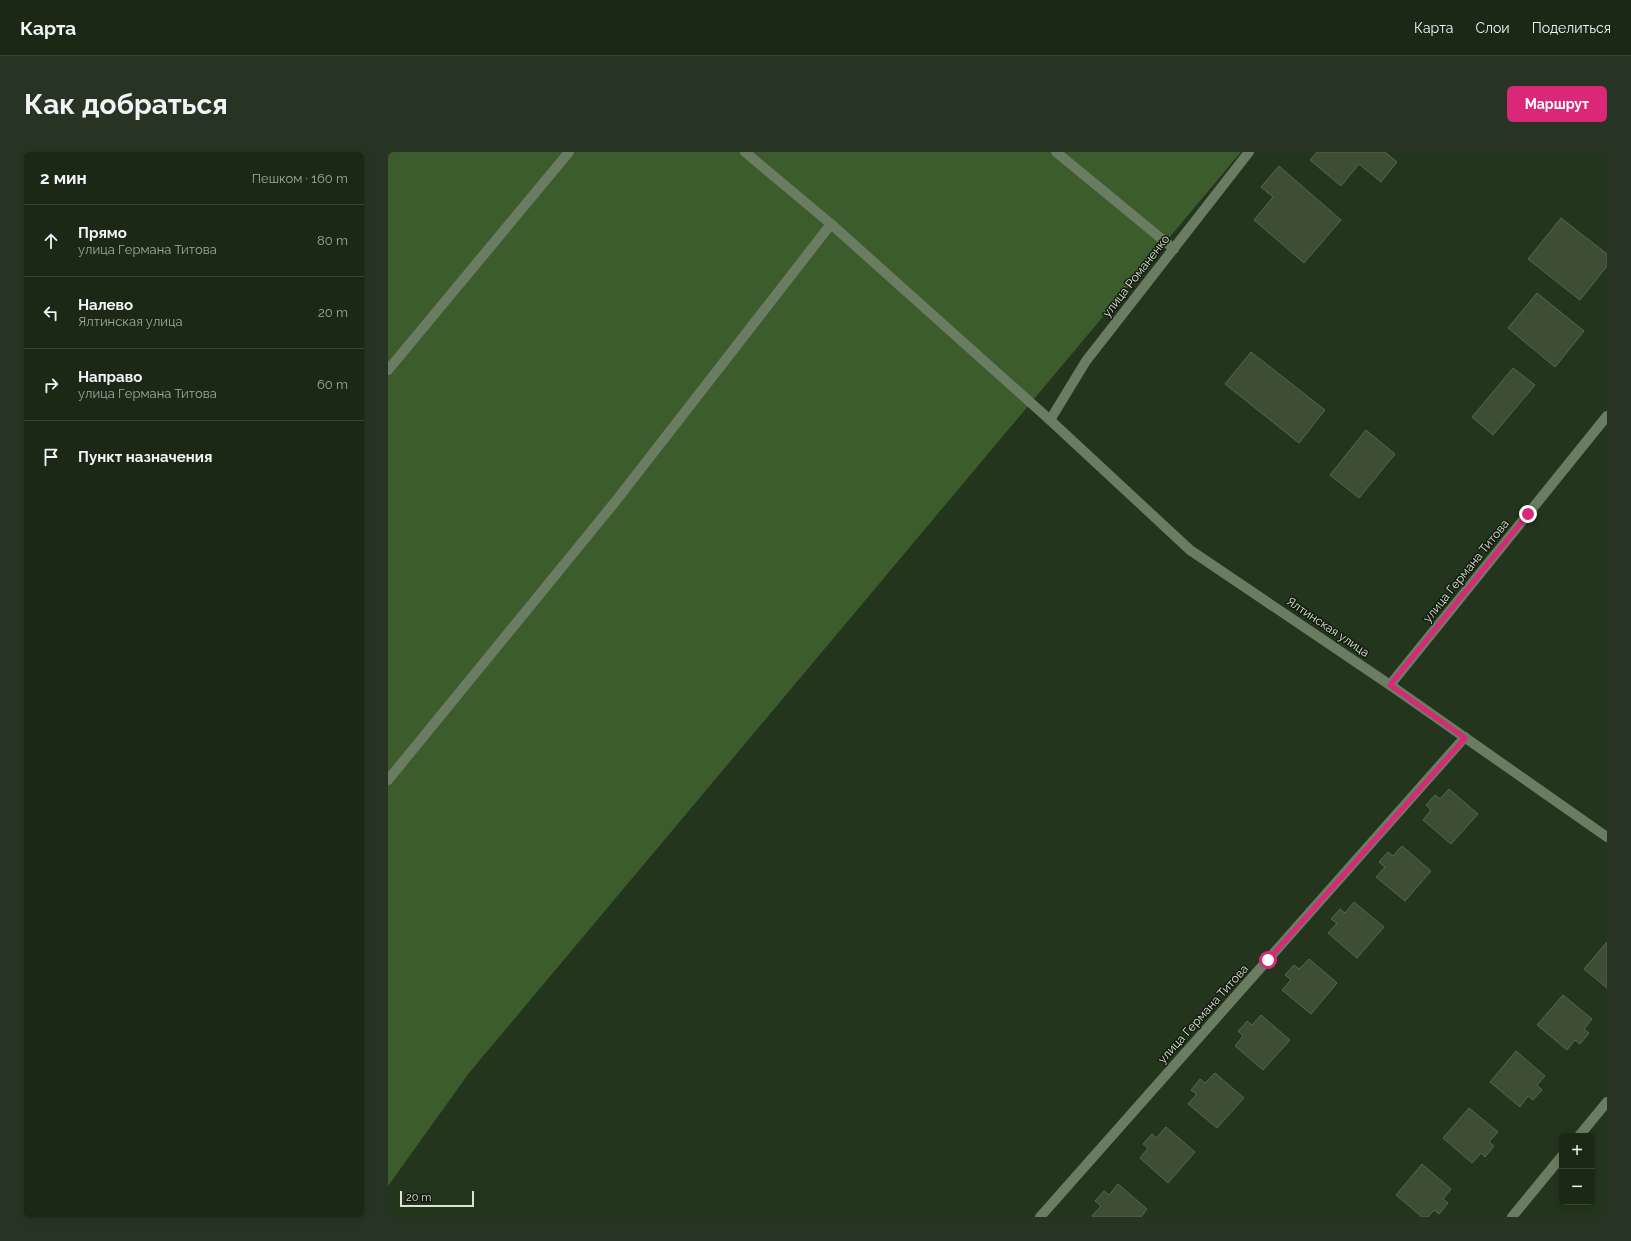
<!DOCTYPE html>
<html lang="ru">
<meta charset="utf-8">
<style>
:root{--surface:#1b2816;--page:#283423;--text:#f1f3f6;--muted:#a0a6a1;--line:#394435;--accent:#db2777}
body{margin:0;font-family:Raleway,sans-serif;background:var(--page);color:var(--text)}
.controls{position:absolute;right:12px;bottom:12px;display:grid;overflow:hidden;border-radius:6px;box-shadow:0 2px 6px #0003}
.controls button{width:36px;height:36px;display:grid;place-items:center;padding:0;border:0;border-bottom:1px solid var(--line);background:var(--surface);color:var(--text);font:20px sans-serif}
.scale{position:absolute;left:12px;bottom:10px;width:74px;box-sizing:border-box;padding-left:4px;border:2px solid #dae4d5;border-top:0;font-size:11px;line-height:14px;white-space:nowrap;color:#dae4d5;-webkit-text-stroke:3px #131a0f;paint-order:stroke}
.stop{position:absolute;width:12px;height:12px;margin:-9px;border:3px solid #db2777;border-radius:50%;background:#fff}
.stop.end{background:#db2777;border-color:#fff;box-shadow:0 1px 4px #0008}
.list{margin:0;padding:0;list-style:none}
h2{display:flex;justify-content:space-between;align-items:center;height:52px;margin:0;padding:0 16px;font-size:17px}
h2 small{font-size:13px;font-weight:400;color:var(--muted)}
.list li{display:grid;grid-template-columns:26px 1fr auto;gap:12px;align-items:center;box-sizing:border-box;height:72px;padding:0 16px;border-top:1px solid var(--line)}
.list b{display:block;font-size:15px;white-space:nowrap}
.list p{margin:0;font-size:13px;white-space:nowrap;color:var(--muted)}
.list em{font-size:13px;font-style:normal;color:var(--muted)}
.icon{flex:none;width:22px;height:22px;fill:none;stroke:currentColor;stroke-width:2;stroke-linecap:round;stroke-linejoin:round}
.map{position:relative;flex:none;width:1219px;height:1065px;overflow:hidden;border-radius:6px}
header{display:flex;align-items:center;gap:24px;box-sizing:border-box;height:56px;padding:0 20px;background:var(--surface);border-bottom:1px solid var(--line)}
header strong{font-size:19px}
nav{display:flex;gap:22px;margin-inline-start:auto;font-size:14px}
.intro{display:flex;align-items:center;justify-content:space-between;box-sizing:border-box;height:96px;padding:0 24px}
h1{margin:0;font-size:28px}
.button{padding:10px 18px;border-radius:6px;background:var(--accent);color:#fff;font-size:14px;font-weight:700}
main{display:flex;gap:24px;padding:0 24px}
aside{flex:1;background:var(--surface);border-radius:6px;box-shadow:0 2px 6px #0003}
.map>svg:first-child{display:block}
</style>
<header>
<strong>Карта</strong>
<nav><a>Карта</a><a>Слои</a><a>Поделиться</a></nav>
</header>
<div class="intro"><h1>Как добраться</h1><a class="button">Маршрут</a></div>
<main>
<aside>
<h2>2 мин<small>Пешком · 160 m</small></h2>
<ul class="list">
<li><svg class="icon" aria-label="ahead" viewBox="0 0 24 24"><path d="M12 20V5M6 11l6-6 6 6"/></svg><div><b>Прямо</b><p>улица Германа Титова</p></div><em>80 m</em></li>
<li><svg class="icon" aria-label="left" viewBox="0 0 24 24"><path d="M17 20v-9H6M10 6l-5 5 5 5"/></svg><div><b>Налево</b><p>Ялтинская улица</p></div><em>20 m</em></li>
<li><svg class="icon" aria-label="right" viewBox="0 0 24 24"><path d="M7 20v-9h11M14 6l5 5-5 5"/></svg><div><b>Направо</b><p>улица Германа Титова</p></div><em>60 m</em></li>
<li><svg class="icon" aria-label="arrive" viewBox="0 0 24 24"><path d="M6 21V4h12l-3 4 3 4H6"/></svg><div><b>Пункт назначения</b></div></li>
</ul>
</aside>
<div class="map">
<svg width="1219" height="1065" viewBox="0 0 1219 1065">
<rect width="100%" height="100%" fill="#24351d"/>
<path fill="#3c5c2c" d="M0 0H853L81 921 0 1034Z"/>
<g fill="#3d4e35" stroke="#55684d">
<path d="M929 0H997L1009 10 993 30 971 12 953 34 922 8Z"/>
<path d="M891 14 953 68 916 111 866 68 885 45 873 35Z"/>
<path d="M1173 66 1219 102V114L1192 148 1140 107Z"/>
<path d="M1149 141 1196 179 1167 215 1120 176Z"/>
<path d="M863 200 937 258 911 291 837 232Z"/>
<path d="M1125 216 1147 233 1105 283 1084 265Z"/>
<path d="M978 278 1007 302 971 346 942 323Z"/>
<path d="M1061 637 1090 662 1063 692 1035 668 1043 658 1038 653 1047 643 1052 647Z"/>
<path d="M1014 694 1043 719 1017 749 988 725 997 715 991 710 1000 700 1005 704Z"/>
<path d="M966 750 996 775 969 806 940 781 949 771 943 767 952 757 957 761Z"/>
<path d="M1219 790V836L1196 817Z"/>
<path d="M921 807 949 831 923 862 894 838 903 828 897 823 906 813 911 817Z"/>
<path d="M1175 843 1204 867 1196 877 1201 881 1192 892 1187 888 1179 898 1149 873Z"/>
<path d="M873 863 902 888 875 918 847 894 855 884 850 879 855 874 859 869 864 873Z"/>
<path d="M1128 899 1157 924 1149 933 1154 938 1145 948 1140 944 1132 955 1102 930Z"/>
<path d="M827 921 856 946 829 976 800 952 809 942 803 938 808 932 812 927 817 931Z"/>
<path d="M1081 956 1110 980 1101 990 1106 994 1102 999 1097 1005 1093 1001 1084 1011 1055 986Z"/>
<path d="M778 975 807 1000 780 1031 752 1006 760 996 755 992 764 982 768 986Z"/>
<path d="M1034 1012 1063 1037 1055 1047 1060 1051 1051 1062 1046 1058 1040 1065H1034L1008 1043Z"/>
<path d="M730 1032 759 1057 753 1065H706L704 1064 713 1054 707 1049 716 1039 721 1043Z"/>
</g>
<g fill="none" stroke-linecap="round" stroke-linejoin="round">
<g stroke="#6a7d62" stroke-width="10">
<path d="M668 0 786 97"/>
<path d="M0 218 181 0"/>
<path d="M0 628 227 350 443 72"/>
</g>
<g stroke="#6a7d62" stroke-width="10">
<path d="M357 0 443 72 662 268 802 398 1002 533 1219 685"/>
<path d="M662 268 698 209 861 0"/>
<path d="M1002 533 1219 264"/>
<path d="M1191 984 1219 950"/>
<path d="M652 1065 1077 585"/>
<path d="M1124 1065 1174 1004"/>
</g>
</g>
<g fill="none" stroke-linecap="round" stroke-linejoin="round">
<path stroke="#db2777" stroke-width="5" d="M880 808 1077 586 1002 533 1140 362"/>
</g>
<g text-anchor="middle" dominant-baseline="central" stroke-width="3" stroke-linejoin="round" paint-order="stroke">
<g font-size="12" fill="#dae4d5" stroke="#131a0f">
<text transform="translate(748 124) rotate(-52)">улица Романенко</text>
<text transform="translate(1078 419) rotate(-51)">улица Германа Титова</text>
<text transform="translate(940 475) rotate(34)">Ялтинская улица</text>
<text transform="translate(815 862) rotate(-48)">улица Германа Титова</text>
</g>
</g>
</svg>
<div class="controls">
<button>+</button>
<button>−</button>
</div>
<div class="scale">20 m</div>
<div class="stop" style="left:880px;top:808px"></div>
<div class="stop end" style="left:1140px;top:362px"></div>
</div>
</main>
